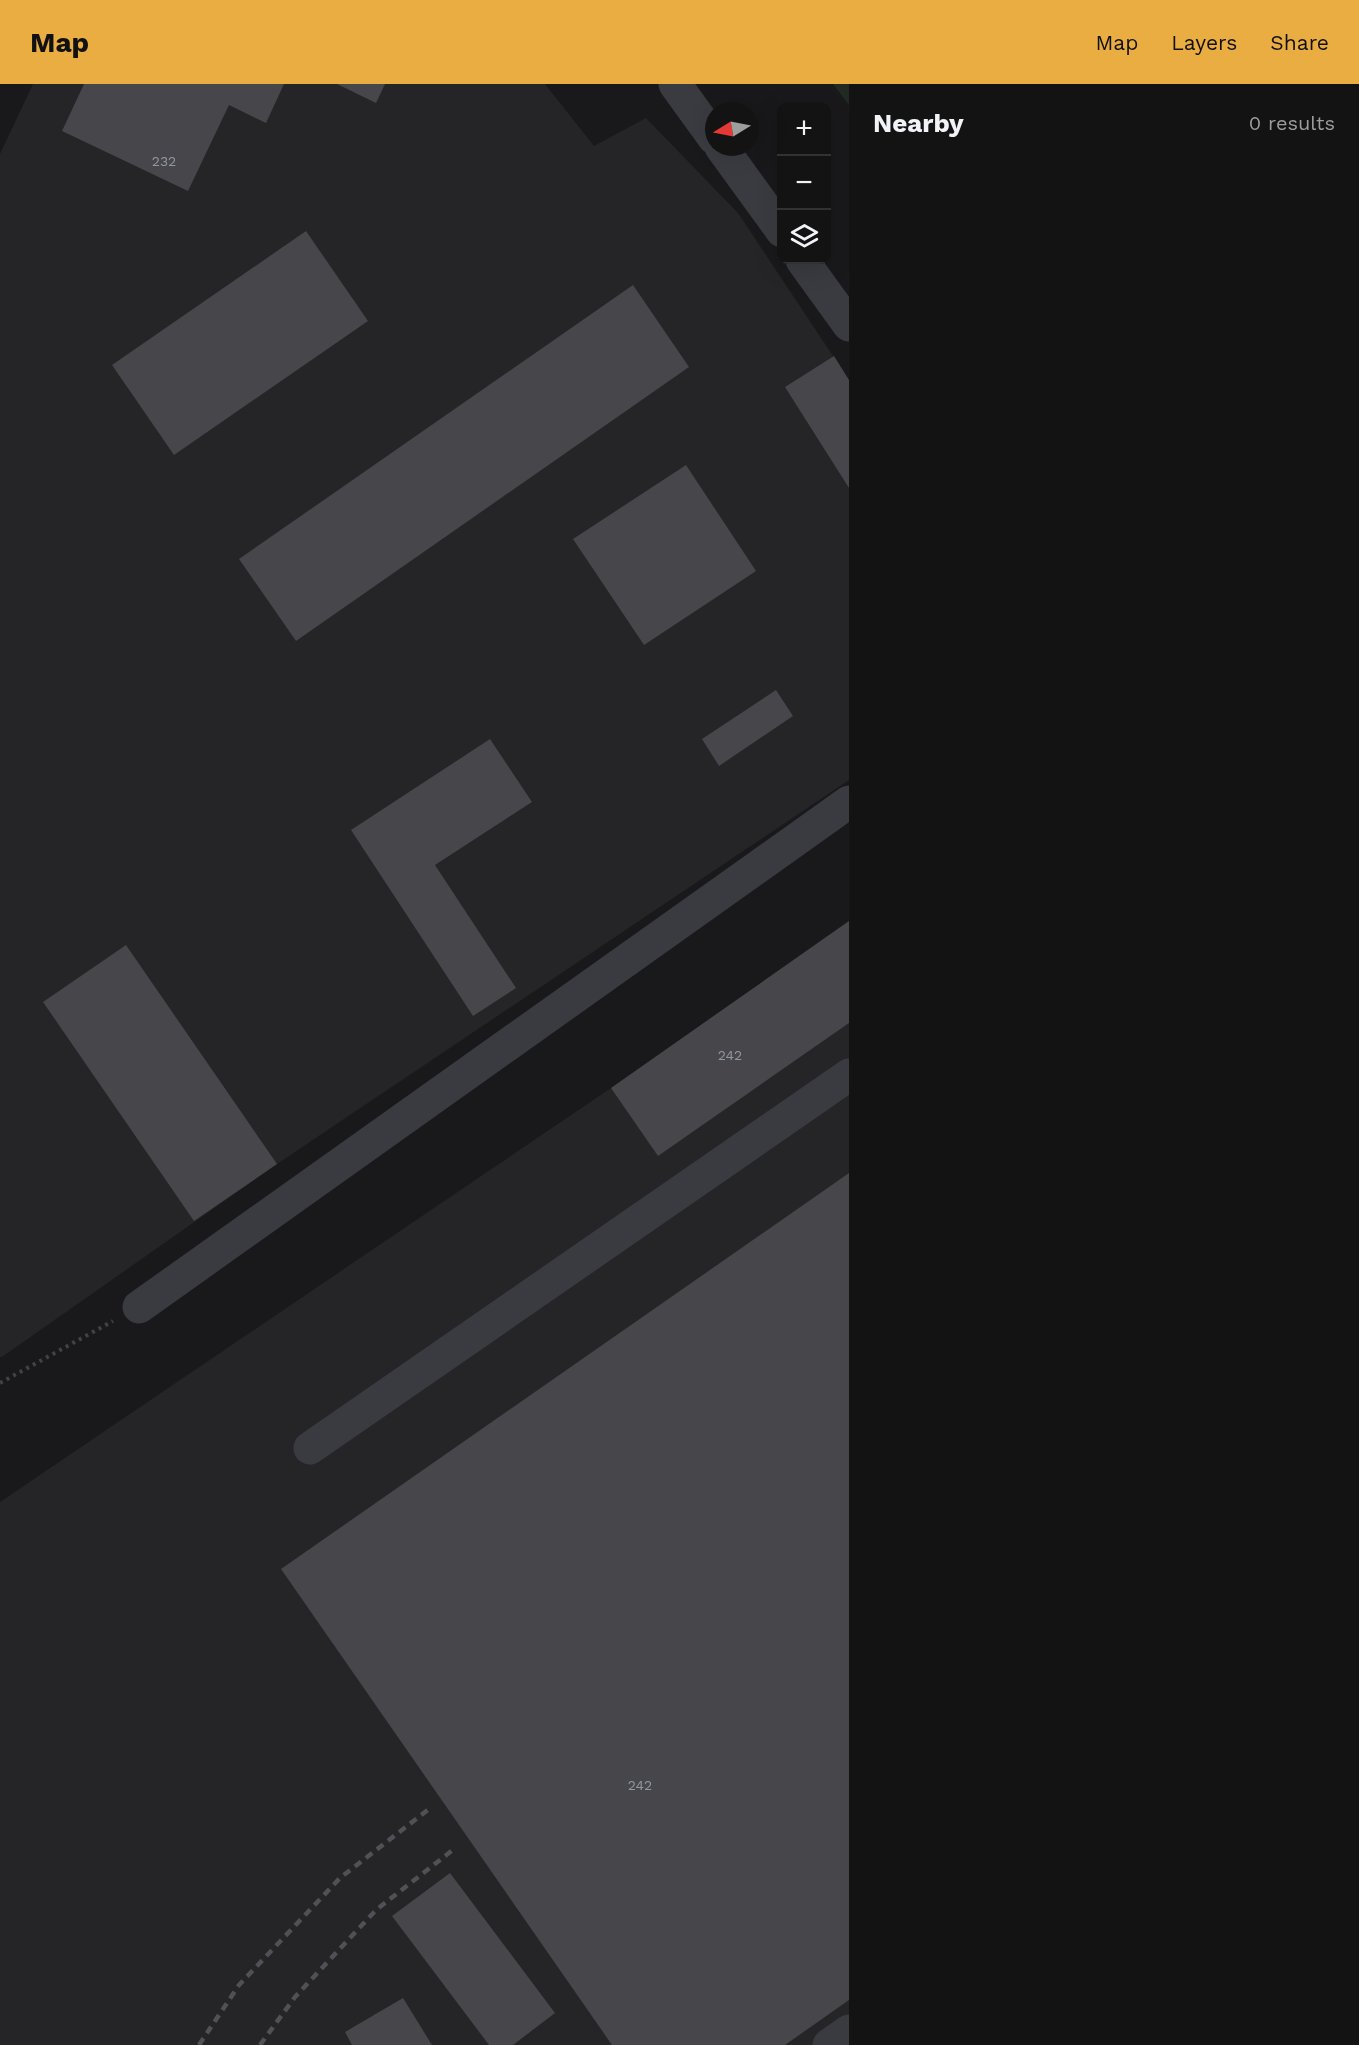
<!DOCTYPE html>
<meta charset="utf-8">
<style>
:root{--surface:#131314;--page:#1c1c1d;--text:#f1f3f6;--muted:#9d9ea0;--line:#323234;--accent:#eaad41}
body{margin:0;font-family:"Work Sans",sans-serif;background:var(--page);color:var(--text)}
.controls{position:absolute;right:18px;top:18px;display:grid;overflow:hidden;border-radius:12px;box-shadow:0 6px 24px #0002}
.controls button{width:54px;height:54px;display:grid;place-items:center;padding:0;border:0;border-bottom:2px solid var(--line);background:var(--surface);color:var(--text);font:30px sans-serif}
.compass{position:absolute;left:705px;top:18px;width:54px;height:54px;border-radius:50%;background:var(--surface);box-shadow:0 6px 24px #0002;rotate:260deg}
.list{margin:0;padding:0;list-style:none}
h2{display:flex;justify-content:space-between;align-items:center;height:78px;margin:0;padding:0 24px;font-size:26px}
h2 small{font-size:20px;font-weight:400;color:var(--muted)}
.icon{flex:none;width:33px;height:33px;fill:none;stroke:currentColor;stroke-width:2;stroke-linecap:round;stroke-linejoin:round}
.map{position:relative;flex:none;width:849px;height:1961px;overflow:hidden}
header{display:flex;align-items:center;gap:36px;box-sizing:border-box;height:84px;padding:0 30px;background:var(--accent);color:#111}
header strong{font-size:28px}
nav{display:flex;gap:33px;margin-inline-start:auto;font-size:21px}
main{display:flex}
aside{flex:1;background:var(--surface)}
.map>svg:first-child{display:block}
</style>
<header>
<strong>Map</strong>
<nav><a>Map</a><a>Layers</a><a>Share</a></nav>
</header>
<main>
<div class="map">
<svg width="849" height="1961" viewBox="0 0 849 1961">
<rect width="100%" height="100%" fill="#19191b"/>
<g fill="#252528">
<path d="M33 0H545L594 62 646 34 738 129 849 296V696L277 1080 2 1273H0V70Z"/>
<path d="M849 837V1961H0V1418L611 1004Z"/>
</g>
<path fill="#212922" d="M833 0H849V21Z"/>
<g fill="#46464b">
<path d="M84 0H284L266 39 229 21 188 107 62 47Z"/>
<path d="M337 0H385L376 19Z"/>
<path d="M306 147 368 237 174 371 112 281Z"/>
<path d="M633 201 689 283 296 557 239 475Z"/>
<path d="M834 272 849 296V404L785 303Z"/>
<path d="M686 381 756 487 644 561 573 455Z"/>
<path d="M776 606 793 632 719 682 702 655Z"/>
<path d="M490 655 532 718 435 781 516 904 473 932 351 746Z"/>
<path d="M849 837V939L658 1072 611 1004Z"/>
<path d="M126 861 277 1080 194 1137 43 918Z"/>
<path d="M849 1089V1916L785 1961H612L281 1485Z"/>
<path d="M450 1789 555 1929 513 1961H489L392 1832Z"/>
<path d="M403 1914 432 1961H352L345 1948Z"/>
</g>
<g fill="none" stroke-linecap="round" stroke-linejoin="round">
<path stroke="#404246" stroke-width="4" stroke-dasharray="3 4.5" stroke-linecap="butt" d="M0 1299 113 1237"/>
<g stroke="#3a3b40" stroke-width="33">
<path d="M675 0 714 54"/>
<path d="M721 63 782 147"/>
<path d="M802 176 849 241"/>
<path d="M139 1223 849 718"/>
<path d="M310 1364 849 991"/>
<path d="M829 1961 849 1947"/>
</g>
<g stroke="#4f5156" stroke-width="4.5" stroke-dasharray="8 6" stroke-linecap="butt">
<path d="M199 1961 239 1901 340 1794 429 1725"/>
<path d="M260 1961 295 1913 376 1826 454 1765"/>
</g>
</g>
<g text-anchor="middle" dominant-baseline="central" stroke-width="5" stroke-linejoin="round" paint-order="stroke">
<g font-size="14" fill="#92969e">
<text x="164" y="77">232</text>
<text x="730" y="971">242</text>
<text x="640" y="1701">242</text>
</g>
</g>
</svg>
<div class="controls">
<button>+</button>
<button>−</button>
<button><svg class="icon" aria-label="layers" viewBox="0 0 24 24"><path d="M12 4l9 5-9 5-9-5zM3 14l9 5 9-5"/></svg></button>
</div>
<svg class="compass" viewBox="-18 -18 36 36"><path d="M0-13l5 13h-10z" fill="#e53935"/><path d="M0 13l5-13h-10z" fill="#9d9ea0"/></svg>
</div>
<aside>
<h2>Nearby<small>0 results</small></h2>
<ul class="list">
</ul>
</aside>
</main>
